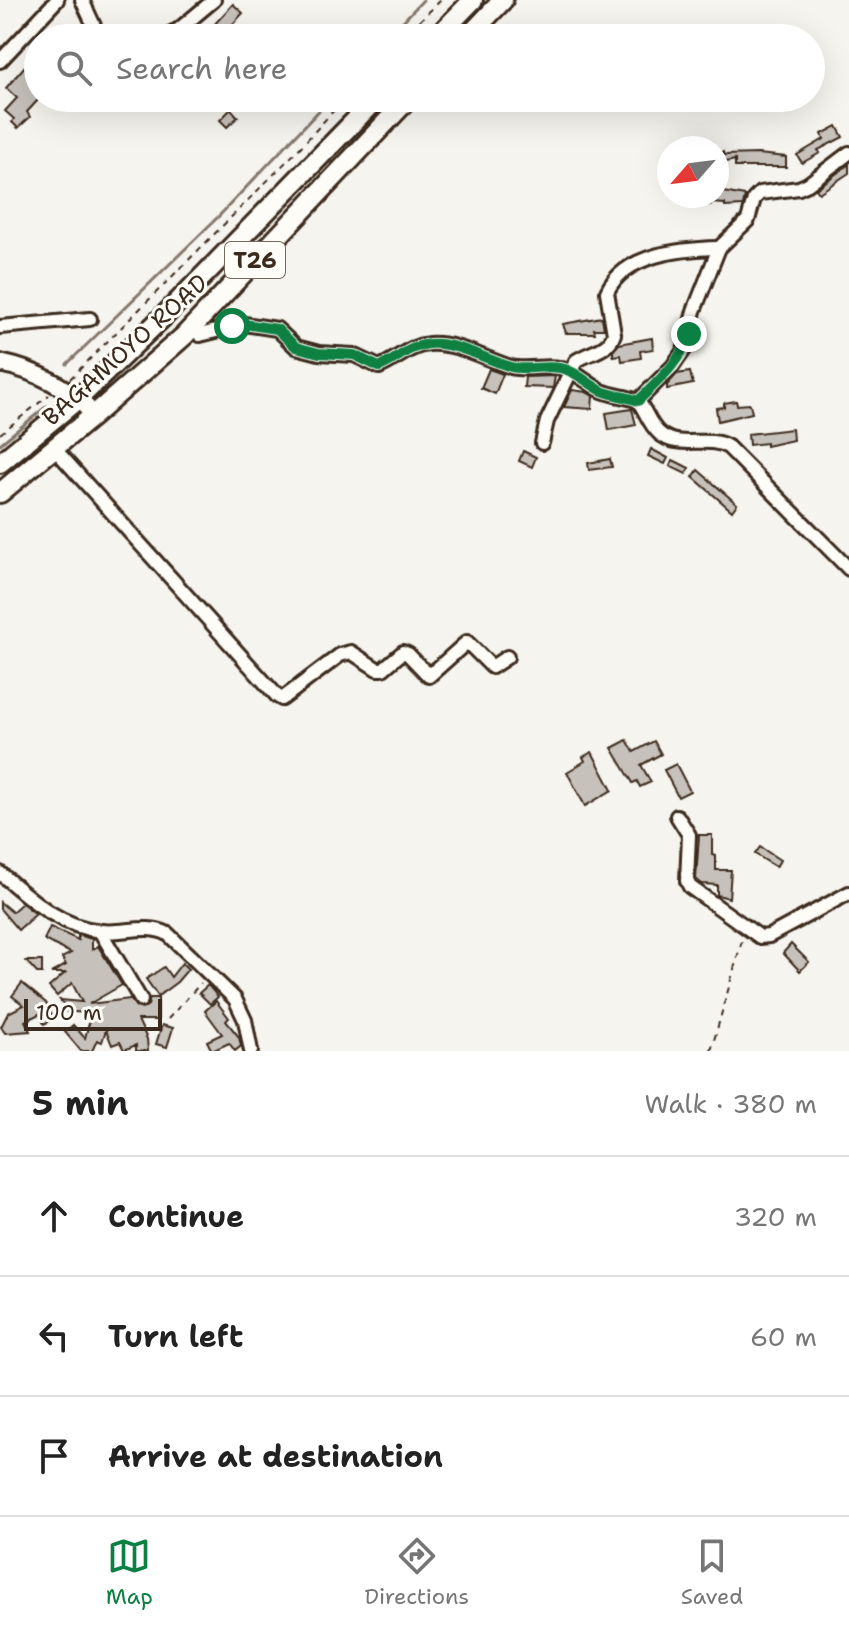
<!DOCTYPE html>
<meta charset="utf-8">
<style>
:root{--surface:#fff;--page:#f2f2f2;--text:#222;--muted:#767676;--line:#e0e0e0;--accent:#0b8043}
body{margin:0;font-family:"Shantell Sans",sans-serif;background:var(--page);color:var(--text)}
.compass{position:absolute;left:657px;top:136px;width:72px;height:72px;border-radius:50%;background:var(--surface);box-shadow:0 8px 32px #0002;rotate:242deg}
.scale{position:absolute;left:24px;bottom:20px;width:138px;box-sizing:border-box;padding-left:8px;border:4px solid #3b2a1e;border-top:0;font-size:22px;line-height:28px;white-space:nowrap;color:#3b2a1e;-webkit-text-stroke:6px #fdfcf7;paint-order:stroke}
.stop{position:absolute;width:24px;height:24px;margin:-18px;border:6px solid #0b8043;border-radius:50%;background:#fff}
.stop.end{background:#0b8043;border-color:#fff;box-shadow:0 2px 8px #0008}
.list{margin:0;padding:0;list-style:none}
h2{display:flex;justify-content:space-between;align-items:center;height:104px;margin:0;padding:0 32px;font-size:34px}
h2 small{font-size:26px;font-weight:400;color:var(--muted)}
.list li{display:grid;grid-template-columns:52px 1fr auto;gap:24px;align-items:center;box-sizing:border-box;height:120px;padding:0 32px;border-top:2px solid var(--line)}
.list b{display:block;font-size:30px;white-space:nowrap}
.list em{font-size:26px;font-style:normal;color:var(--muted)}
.icon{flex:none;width:44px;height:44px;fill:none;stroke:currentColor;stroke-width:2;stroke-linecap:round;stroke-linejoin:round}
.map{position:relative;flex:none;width:849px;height:1051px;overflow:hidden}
.search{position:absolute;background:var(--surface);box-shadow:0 8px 32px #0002;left:24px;right:24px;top:24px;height:88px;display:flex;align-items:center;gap:20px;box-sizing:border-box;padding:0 28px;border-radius:44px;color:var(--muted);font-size:30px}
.sheet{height:464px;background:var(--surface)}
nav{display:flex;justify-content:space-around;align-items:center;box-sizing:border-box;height:112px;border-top:2px solid var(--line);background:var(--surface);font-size:22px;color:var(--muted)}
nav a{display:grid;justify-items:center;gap:4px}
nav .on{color:var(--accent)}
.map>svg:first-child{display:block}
</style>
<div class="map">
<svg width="849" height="1051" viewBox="0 0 849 1051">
<rect width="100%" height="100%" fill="#f5f4ee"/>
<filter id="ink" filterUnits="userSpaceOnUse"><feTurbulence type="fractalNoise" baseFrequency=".0125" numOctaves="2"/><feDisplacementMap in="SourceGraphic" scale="16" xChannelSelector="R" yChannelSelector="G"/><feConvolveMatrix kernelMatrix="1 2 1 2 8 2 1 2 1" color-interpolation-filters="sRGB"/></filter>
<g filter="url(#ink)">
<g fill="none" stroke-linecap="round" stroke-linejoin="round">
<g stroke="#84786e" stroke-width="3">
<path d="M387 38 423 0"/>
<path d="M67 364 219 216 331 98"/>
<path d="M0 444 47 406"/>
</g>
</g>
<g fill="#c7c1bb" stroke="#3b2a1e" stroke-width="2">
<path d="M233 4 243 13 220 38H202Z"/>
<path d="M49 27 60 38H38Z"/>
<path d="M38 51V100L27 112 30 117 18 128 12 122 14 119 5 111 17 98 6 88Z"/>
<path d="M231 109 238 117 227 127 220 120Z"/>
<path d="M837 126 843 137 818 150 820 153 802 163 797 155 824 139 822 134Z"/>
<path d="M723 152 724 155 758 154 786 157V167H735V160L717 164V153Z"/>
<path d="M849 164V173L819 193 816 189Z"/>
<path d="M718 191 745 196 743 206 725 207V204L711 203V205L696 202V196H717Z"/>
<path d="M602 317 604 329H594L595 333H566L563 324Z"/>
<path d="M652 338 653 349 640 351 641 358 622 361 621 355 613 356V351L619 344Z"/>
<path d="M489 369 503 374 495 394 481 388Z"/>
<path d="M690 372 693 384 667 389V385L677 374Z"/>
<path d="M555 376 553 388 524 387 525 377Z"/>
<path d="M572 390 586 392 593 396 592 409 564 407Z"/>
<path d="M736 401 737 405 750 404 752 413 718 421 716 408 724 407V403Z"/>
<path d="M632 409 636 425 609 430 606 413Z"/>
<path d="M792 429 793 440 766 446V443L749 445 748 434Z"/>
<path d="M651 449 668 458 665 464 648 456Z"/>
<path d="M523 451 536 457 532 467 519 461Z"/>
<path d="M610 459 612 467 589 470 588 463Z"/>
<path d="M673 460 689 468 686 474 670 466Z"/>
<path d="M698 470 737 504 732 511 693 477Z"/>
<path d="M627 740 634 752 654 741 661 754 641 765 651 782 640 787 637 781 633 783 612 748Z"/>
<path d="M592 752 612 790 585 806 567 772 585 761 583 757Z"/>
<path d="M676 764 690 791 678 797 664 770Z"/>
<path d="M699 835H712V855L716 856V870H731L729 898 717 895V885L702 884 696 879Z"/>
<path d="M760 847 780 860 776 867 755 854Z"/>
<path d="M0 902 12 912 22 903 36 914 18 930 0 909Z"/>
<path d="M50 927 78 940V935L92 939V950L98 946 122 985 89 1004 130 999 136 1007 142 1009 148 1005 150 998H158V1020H138L147 1039 148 1051H136V1045L124 1050 120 1042 112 1045 106 1030 102 1042 97 1040 92 1051H81L65 1032 73 1025 85 1038 91 1016 84 1015 87 1013 62 1011V1008L66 1007 60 1000 82 1002 72 983 57 996 49 987 65 973H51L66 965 62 958 71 953 44 940Z"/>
<path d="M791 944 809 962 800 971 783 953Z"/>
<path d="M26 961H42V973H37Z"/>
<path d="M182 963 188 969 177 982 158 996 146 979 164 967 171 977Z"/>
<path d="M22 983 46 1003 54 1019 44 1024 39 1014 25 1021 30 1031 5 1033 1 1027 8 1013 24 1005 12 996Z"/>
<path d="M208 985 218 997 210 1004 199 993Z"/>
<path d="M216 1001 229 1018 226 1021 239 1037 241 1046 235 1051 229 1043 212 1051 207 1041 222 1034 205 1011Z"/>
<path d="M162 1025 173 1028 167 1047 156 1044Z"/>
</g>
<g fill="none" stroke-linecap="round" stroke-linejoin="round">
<g stroke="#3b2a1e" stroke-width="18">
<g id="minor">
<path d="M82 0 96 30 107 38"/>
<path d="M161 38 178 30 214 0"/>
<path d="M0 61 57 0"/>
<path d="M0 327 90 319"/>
<path d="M200 335 244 324 277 329 296 347 319 353 354 355 379 367C397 360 408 346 429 344 456 342 485 359 511 367 526 371 544 365 560 368 575 370 588 384 602 391 614 396 626 396 638 401 646 411 649 424 659 433 679 451 707 434 728 447L849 569"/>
<path d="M638 401 673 366 684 350 694 311 719 248 748 220 754 199 760 193 799 188 808 184 849 153"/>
<path d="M542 443 547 421 576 361C590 351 608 352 614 334L607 292C625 253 682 249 719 248"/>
<path d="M54 448 277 696 282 699 340 655 351 652 377 669H383L403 652 408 654 429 676 467 642 492 667 507 657"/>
<path d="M677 816 689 835 687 881 690 887 760 937 769 936 849 893"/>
<path d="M0 873C30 899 60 927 101 931 123 934 147 923 168 934L235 999 245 1020 251 1051"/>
<path d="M100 931 141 1000"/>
</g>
</g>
<g stroke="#3b2a1e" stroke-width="22">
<path id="major" d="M0 363C38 371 69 387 94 415"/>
</g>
<g stroke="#3b2a1e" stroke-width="24">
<g id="highway">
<path d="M436 38 473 0"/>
<path d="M467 38 503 0"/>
<path d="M0 463 79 398 166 314 377 98"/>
<path d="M0 493 94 415 184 336 409 98"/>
</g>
</g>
<g stroke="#3b2a1e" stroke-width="2" stroke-dasharray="6 6" stroke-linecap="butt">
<path d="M402 38 441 0"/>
<path d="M70 379 296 152 345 98"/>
<path d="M0 434 49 395"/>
<path d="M168 1019 201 983"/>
<path d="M711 1051 743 937"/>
</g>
<use href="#minor" stroke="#fdfcf7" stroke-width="12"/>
<use href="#major" stroke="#fdfcf7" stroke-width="16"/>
<use href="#highway" stroke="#fdfcf7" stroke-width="18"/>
</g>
</g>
<g fill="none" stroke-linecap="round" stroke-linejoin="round" filter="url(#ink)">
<path stroke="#0b8043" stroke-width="10" d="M232 326 244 324 277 329 296 347 319 353 354 355 379 367C397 360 408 346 429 344 456 342 485 359 511 367 526 371 544 365 560 368 575 370 588 384 602 391 614 396 626 396 638 401 659 380 680 363 689 334"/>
</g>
<g text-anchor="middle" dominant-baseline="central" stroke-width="6" stroke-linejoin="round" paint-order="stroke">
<rect fill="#fdfcf7" stroke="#75695f" stroke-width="2" x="225" y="242" width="60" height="36" rx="6"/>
<g font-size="22" font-weight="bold" fill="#3b2a1e">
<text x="255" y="260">T26</text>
</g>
<g font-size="24" fill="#3b2a1e" stroke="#fdfcf7">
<text transform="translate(125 350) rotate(-42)">BAGAMOYO ROAD</text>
</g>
</g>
</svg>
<svg class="compass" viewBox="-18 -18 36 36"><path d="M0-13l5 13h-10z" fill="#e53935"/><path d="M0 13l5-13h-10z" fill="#767676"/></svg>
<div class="scale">100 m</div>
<div class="stop" style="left:232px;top:326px"></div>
<div class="stop end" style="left:689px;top:334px"></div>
<div class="search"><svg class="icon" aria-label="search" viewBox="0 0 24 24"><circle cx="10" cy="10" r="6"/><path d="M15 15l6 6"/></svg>Search here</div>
</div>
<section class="sheet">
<h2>5 min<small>Walk · 380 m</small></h2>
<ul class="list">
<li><svg class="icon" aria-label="ahead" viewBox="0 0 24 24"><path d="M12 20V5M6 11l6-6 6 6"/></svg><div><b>Continue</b></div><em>320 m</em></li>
<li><svg class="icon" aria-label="left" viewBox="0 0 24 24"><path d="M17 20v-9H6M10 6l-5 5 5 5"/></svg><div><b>Turn left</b></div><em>60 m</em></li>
<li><svg class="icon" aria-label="arrive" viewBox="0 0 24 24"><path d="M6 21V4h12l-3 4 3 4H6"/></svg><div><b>Arrive at destination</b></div></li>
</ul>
</section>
<nav>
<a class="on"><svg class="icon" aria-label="map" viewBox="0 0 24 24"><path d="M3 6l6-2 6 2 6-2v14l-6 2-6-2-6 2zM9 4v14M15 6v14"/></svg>Map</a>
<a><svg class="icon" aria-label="directions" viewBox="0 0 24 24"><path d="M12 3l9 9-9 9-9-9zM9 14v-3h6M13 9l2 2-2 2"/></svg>Directions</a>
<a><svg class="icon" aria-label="saved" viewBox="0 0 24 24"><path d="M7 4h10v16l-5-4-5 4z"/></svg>Saved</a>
</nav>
